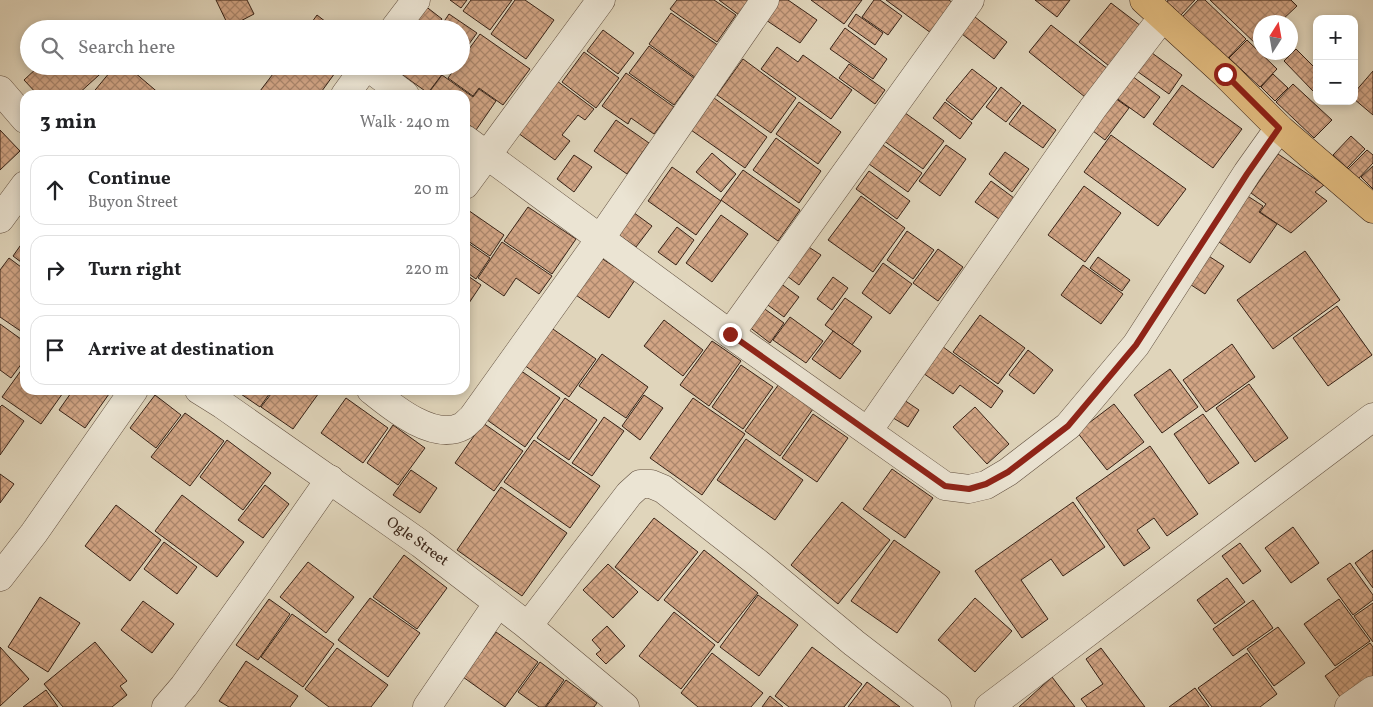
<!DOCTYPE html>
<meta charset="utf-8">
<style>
:root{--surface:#fff;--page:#f2f2f2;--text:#202124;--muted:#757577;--line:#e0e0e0}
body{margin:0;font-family:Vollkorn,serif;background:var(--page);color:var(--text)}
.controls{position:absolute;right:15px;top:15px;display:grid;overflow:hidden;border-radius:10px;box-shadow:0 2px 8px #0003}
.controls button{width:45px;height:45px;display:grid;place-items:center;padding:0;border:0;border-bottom:1px solid var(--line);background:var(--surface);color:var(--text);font:25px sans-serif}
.compass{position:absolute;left:1253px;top:15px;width:45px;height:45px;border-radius:50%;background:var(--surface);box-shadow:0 2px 8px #0003;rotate:11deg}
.stop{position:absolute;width:15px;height:15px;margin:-11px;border:4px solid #8f2418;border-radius:50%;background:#fff}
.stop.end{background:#8f2418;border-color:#fff;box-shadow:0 1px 5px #0008}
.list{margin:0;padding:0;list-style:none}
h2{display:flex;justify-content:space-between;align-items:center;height:65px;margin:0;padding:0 20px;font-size:21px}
h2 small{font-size:16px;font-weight:400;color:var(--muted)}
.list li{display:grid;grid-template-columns:32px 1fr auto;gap:15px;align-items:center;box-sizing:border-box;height:70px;margin:0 10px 10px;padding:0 10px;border:1px solid var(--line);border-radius:15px}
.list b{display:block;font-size:19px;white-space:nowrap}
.list p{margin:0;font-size:16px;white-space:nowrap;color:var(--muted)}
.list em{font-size:16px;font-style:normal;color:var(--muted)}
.icon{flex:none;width:28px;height:28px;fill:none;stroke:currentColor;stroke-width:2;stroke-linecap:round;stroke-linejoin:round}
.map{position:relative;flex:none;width:1373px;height:707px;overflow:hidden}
.search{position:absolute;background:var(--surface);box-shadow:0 2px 8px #0003;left:20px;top:20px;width:450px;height:55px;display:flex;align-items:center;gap:12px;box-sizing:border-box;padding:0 18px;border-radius:28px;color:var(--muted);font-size:19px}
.panel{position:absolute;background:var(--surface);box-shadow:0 2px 8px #0003;left:20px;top:90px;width:450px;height:305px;border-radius:15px}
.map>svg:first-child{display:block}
</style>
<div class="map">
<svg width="1373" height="707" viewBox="0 0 1373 707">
<defs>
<pattern id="building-cross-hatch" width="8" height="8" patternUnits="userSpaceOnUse" patternTransform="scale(1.25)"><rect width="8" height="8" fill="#d2a585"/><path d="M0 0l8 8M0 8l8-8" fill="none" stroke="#ab866c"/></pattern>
</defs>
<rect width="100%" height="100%" fill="#e0d5bb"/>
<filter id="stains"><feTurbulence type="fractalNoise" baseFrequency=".004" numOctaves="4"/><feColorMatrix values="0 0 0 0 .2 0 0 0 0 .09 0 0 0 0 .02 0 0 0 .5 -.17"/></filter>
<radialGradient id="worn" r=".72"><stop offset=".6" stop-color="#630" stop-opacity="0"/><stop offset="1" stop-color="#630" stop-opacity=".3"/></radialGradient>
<g fill="url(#building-cross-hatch)" stroke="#382317">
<path d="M216 0H247L254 14 229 27Z"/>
<path d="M450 0H467L461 8Z"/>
<path d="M471 0H512L490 30 463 11Z"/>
<path d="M515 0H525L554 20 526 59 491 34Z"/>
<path d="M677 0H714L736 15 717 42 670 9Z"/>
<path d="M719 0H751L739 15Z"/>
<path d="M776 0H788L817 20 800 43 763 18Z"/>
<path d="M811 0H862L844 24Z"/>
<path d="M874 0H880L902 16 888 35 862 17Z"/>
<path d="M886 0H949L953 3 931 33Z"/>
<path d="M1035 0H1070L1057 17Z"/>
<path d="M1168 0H1195L1181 15 1167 2Z"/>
<path d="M1198 0H1205L1246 39 1227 59 1182 17Z"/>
<path d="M1210 0H1291L1297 6 1280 22H1260V43L1258 46Z"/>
<path d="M1111 3 1141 26 1109 66 1079 42Z"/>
<path d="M424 5 442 19 435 29H407Z"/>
<path d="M966 10 1007 42 994 59 953 27Z"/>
<path d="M671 13 719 46 696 78 649 44Z"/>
<path d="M449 14 477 33 461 55V29H439Z"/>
<path d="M856 14 883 33 875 45 848 26Z"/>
<path d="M317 15 335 29H307Z"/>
<path d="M1051 25 1108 69 1085 97 1029 52Z"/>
<path d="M845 28 887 59 873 79 830 49Z"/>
<path d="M603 30 634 53 618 74 587 51Z"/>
<path d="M480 34 530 69 503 105 479 88 473 96 448 78 457 66H461V60Z"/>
<path d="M1247 40 1277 69 1260 87 1229 58Z"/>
<path d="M649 46 694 78 674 105 629 73Z"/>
<path d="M777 47 798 62 803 55 852 90 831 119 761 69Z"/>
<path d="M1296 49 1317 70V88L1313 91 1284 61Z"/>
<path d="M1148 50 1182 75 1169 94 1134 69Z"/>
<path d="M584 52 619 78 596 108 562 82Z"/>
<path d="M743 59 796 98 771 133 717 95Z"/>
<path d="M849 64 885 90 875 104 839 78Z"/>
<path d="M39 66H109L77 95H38L24 80Z"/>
<path d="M115 66H127L161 95H91Z"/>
<path d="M279 66H340L319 95H257Z"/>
<path d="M390 66H442L446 69 428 93Z"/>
<path d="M972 69 997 88 972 120 946 100Z"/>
<path d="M1373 71V115L1354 99V93Z"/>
<path d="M626 73 674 107 654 134 631 118 628 124 602 106Z"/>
<path d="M1128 73 1160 97 1144 118 1112 95Z"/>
<path d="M1273 74 1288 88 1275 101 1261 87Z"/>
<path d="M442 75 473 97 479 89 496 101 476 130 465 122V95H427Z"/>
<path d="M557 81 594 109 585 120 578 115 562 135 570 141 555 160 518 133Z"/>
<path d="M1293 84 1332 120 1314 138 1276 102Z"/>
<path d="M1182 85 1242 129 1213 168 1153 124Z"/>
<path d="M1001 87 1021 103 1006 122 986 107Z"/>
<path d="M1112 96 1129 108 1105 140 1089 128Z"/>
<path d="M714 98 767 137 745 168 691 130Z"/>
<path d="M799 102 841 132 818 164 776 134Z"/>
<path d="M945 102 972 123 960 139 933 118Z"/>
<path d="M1023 105 1056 130 1043 148 1009 124Z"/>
<path d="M901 110 944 141 923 169 880 138Z"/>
<path d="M616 120 649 143 627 174 594 151Z"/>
<path d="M0 130 20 151 0 170Z"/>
<path d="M1111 135 1186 189 1158 226 1084 172Z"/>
<path d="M1351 136 1365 149 1347 168 1333 155Z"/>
<path d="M776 138 821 171 799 203 753 170Z"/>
<path d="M876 140 922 173 908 192 862 159Z"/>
<path d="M946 145 966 159 940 196 919 181Z"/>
<path d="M1367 150 1373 155V163L1358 179 1348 169Z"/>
<path d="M1005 152 1029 169 1012 192 989 174Z"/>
<path d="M712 153 736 174 721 192 696 172Z"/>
<path d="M1278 154 1324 185 1315 192 1327 201 1291 233 1260 212 1266 204 1251 193Z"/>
<path d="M574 155 592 167 574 192 557 179Z"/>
<path d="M1373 166V189L1361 177Z"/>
<path d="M672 167 721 201 696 235 648 201Z"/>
<path d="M743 170 800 210 778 241 721 200Z"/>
<path d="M869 171 910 201 897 219 856 189Z"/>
<path d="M991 181 1014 198 999 219 975 202Z"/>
<path d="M1084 186 1121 213 1085 262 1048 235Z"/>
<path d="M1246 195 1263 206 1259 212 1277 224 1250 263 1216 240Z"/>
<path d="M861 196 905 228 873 272 828 240Z"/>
<path d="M528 207 576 239 552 274 504 241Z"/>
<path d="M626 207 652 226 636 247 610 229Z"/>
<path d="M465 208 504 235 490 256 465 239Z"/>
<path d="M721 215 748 234 712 282 686 263Z"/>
<path d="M677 227 694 240 676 265 658 252Z"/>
<path d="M907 231 934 250 913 279 887 260Z"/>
<path d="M25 239V265L13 256Z"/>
<path d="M465 241 490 258 476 279 465 271Z"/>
<path d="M502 242 552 276 539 294 516 278 504 296 478 278Z"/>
<path d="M804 244 821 255 799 285 783 273Z"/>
<path d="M938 249 963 267 938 301 913 283Z"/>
<path d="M1201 251 1224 266 1205 294 1182 279Z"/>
<path d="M1305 251 1340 300 1273 349 1237 300Z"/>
<path d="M598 256 635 280 609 318 573 293Z"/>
<path d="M1098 257 1130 280 1122 291 1090 268Z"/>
<path d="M9 258 25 270V334L0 317V270Z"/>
<path d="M883 263 912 284 890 314 862 293Z"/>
<path d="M1083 265 1123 294 1101 324 1061 295Z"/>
<path d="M465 274 481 285 465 309Z"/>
<path d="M833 277 848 288 832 310 817 299Z"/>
<path d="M776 280 799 297 784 317 761 300Z"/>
<path d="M845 298 872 317 852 345 825 325Z"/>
<path d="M1337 306 1372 355 1328 386 1293 338Z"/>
<path d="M762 307 784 323 770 343 748 326Z"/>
<path d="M980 315 1025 348 998 384 953 352Z"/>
<path d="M790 317 823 341 806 363 773 340Z"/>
<path d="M664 320 703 350 683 376 644 346Z"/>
<path d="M0 324 25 342V359L11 378 0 370Z"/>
<path d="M550 327 596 359 569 397 524 365Z"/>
<path d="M833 331 861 351 840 379 812 359Z"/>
<path d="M712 341 741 361 709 406 680 385Z"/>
<path d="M939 344 1003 391 991 408 960 385 953 394 920 371Z"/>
<path d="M1232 344 1255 377 1206 412 1183 380Z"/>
<path d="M1028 350 1053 370 1034 394 1009 375Z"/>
<path d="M602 354 648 387 626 418 579 386Z"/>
<path d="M25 365V390H65L41 424 2 397Z"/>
<path d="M741 365 773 387 743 429 712 407Z"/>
<path d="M517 368 560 398 525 447 483 417Z"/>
<path d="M1170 369 1198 407 1162 433 1134 395Z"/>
<path d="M779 384 813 409 780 456 745 431Z"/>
<path d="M1249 384 1288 438 1255 462 1216 408Z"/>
<path d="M73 390H103L109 394 85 428 59 410Z"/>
<path d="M235 390H272L260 407Z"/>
<path d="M274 390H321L293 429 261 407Z"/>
<path d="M155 395 181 415 156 448 130 428Z"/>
<path d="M644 395 663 408 640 440 622 426Z"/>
<path d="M346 398 388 428 363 463 321 433Z"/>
<path d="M565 398 597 420 569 460 537 438Z"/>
<path d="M693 398 745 434 702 495 650 458Z"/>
<path d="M901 398 919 410 908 427 890 416Z"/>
<path d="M1114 404 1144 442 1107 470 1077 432Z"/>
<path d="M2 405 24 421 0 455V407Z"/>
<path d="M975 407 1009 444 987 464 953 427Z"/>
<path d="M185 413 224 441 190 486 151 457Z"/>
<path d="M813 414 848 438 817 482 782 458Z"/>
<path d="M1203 414 1239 463 1209 484 1174 434Z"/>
<path d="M604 417 624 431 592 476 572 463Z"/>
<path d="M483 423 523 451 494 491 455 463Z"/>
<path d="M393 425 425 448 398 485 367 463Z"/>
<path d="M746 439 803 480 775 520 717 480Z"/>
<path d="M227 440 271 473 243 510 200 477Z"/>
<path d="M534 440 600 486 570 528 504 482Z"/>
<path d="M1150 446 1198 514 1167 536 1154 518 1137 530 1150 548 1124 566 1076 498Z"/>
<path d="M892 469 933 498 905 538 863 509Z"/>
<path d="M411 470 437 488 420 513 393 495Z"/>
<path d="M0 474 14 484 0 503Z"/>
<path d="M265 485 289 504 263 538 238 520Z"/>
<path d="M501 487 567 533 522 596 457 550Z"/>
<path d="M182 495 244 542 217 577 155 531Z"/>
<path d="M842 502 890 540 838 604 791 565Z"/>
<path d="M1073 502 1105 547 1063 576 1051 559 1021 580 1048 619 1022 638 975 571Z"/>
<path d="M116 505 161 540 130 581 85 546Z"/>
<path d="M654 518 698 552 658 601 615 567Z"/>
<path d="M1293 527 1319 563 1291 583 1265 548Z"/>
<path d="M894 540 940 572 897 633 851 601Z"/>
<path d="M164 542 197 567 177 594 144 569Z"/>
<path d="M1240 543 1261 571 1243 584 1222 556Z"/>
<path d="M704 550 758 593 718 643 664 600Z"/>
<path d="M1373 550V588L1355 563Z"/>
<path d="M404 555 447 588 417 629 373 597Z"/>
<path d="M308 562 354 597 326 633 280 597Z"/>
<path d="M1350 563 1373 595V600L1353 615 1327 579Z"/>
<path d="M608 564 638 592 613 618 583 590Z"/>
<path d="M1227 578 1245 602 1215 624 1197 600Z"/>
<path d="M758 595 798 625 759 676 720 647Z"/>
<path d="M40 597 80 623 48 672 8 647Z"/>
<path d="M370 598 420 633 388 677 338 640Z"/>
<path d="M975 598 1012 631 975 672 938 640Z"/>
<path d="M269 599 290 614 258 660 236 645Z"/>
<path d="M1339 599 1370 641 1335 666 1304 624Z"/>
<path d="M1253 600 1273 628 1233 656 1213 629Z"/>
<path d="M143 601 174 624 152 653 121 630Z"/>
<path d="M1373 603V642L1354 616Z"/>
<path d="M674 612 715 645 681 689 639 656Z"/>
<path d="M292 614 334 644 303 687 261 657Z"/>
<path d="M607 626 625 646 606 664 596 654 601 650 592 640Z"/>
<path d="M1278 627 1305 663 1274 686 1247 649Z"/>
<path d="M496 632 538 662 505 707 463 677Z"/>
<path d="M95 642 127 681 120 686 127 695 112 707H63L44 684Z"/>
<path d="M1370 643 1373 647V679L1343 701 1325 676Z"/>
<path d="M0 647 29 679 0 706Z"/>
<path d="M812 647 862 684 844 707H789L775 696Z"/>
<path d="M337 648 388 685 371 707H329L305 689Z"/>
<path d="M1101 648 1145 707H1087L1081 699 1103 684 1086 659Z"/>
<path d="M712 653 763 693 751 707H698L681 693Z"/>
<path d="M1247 653 1277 694 1260 707H1212L1198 688Z"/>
<path d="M246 661 298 696 290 707H229L219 701Z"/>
<path d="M540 662 564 680 545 707H539L518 692Z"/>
<path d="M1052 677 1075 707H1019Z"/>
<path d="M566 680 597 703 594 707H546Z"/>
<path d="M867 682 900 707H848Z"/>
<path d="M1195 688 1209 707H1169Z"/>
<path d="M46 690 58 707H23Z"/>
<path d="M770 696 783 707H762Z"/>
</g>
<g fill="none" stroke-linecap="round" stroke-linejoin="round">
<g stroke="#625040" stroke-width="29">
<g id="minor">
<path d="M394 29 416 0"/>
<path d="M367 66 405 95"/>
<path d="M0 90 25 119"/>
<path d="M345 95 366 66"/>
<path d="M465 139 730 334 945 486 969 489 986 485 1008 472 1068 426 1136 345 1247 173 1279 128"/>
<path d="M465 185 601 0"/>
<path d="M0 219 25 185"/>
<path d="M730 334 970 0"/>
<path d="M199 390 223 405 421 544 528 626 625 707"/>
<path d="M371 390C392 407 434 442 463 426 466 424 469 420 472 418L600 239 765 0"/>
<path d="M868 431 1093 108 1162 18"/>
<path d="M0 577 34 533 134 390"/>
<path d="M528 626 629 494 640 484H651L663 489 759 564 854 643 937 707"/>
<path d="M166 707 184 686 254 588 330 479"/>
<path d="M427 707 498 603"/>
<path d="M989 707 1373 417"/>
<path d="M1349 707 1373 690"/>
</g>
</g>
<g stroke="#382317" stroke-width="29">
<path id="major" d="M1144 0 1225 74 1279 128 1373 209"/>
</g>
<use href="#minor" stroke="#ebe4d3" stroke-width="28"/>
<use href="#major" stroke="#e0ba7e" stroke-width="28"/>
</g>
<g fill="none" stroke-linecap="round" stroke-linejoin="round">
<path stroke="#8f2418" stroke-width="6" d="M730 334 945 486 969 489 986 484 1008 472 1068 426 1136 345 1247 174 1279 128 1225 74"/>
</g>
<g text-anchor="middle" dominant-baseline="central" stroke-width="5" stroke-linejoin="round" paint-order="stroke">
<g font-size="15" fill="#382317" stroke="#ebe4d3">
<text transform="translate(417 542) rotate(36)">Ogle Street</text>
</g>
</g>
<rect width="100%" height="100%" filter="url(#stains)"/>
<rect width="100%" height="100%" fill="url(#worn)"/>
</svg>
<div class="controls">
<button>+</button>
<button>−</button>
</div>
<svg class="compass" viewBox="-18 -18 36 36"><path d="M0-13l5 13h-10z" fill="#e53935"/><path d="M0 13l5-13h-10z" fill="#757577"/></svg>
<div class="stop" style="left:1225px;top:74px"></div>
<div class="stop end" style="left:730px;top:334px"></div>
<div class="search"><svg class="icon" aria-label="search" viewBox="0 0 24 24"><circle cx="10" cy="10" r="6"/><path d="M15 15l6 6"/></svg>Search here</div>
<section class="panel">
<h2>3 min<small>Walk · 240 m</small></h2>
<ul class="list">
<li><svg class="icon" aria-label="ahead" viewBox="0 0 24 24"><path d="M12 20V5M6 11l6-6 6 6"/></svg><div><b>Continue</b><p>Buyon Street</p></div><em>20 m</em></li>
<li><svg class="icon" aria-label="right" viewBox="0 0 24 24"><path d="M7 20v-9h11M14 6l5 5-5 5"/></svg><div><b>Turn right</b></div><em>220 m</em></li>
<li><svg class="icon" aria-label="arrive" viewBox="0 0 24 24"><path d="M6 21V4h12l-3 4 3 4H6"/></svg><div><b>Arrive at destination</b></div></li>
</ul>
</section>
</div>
